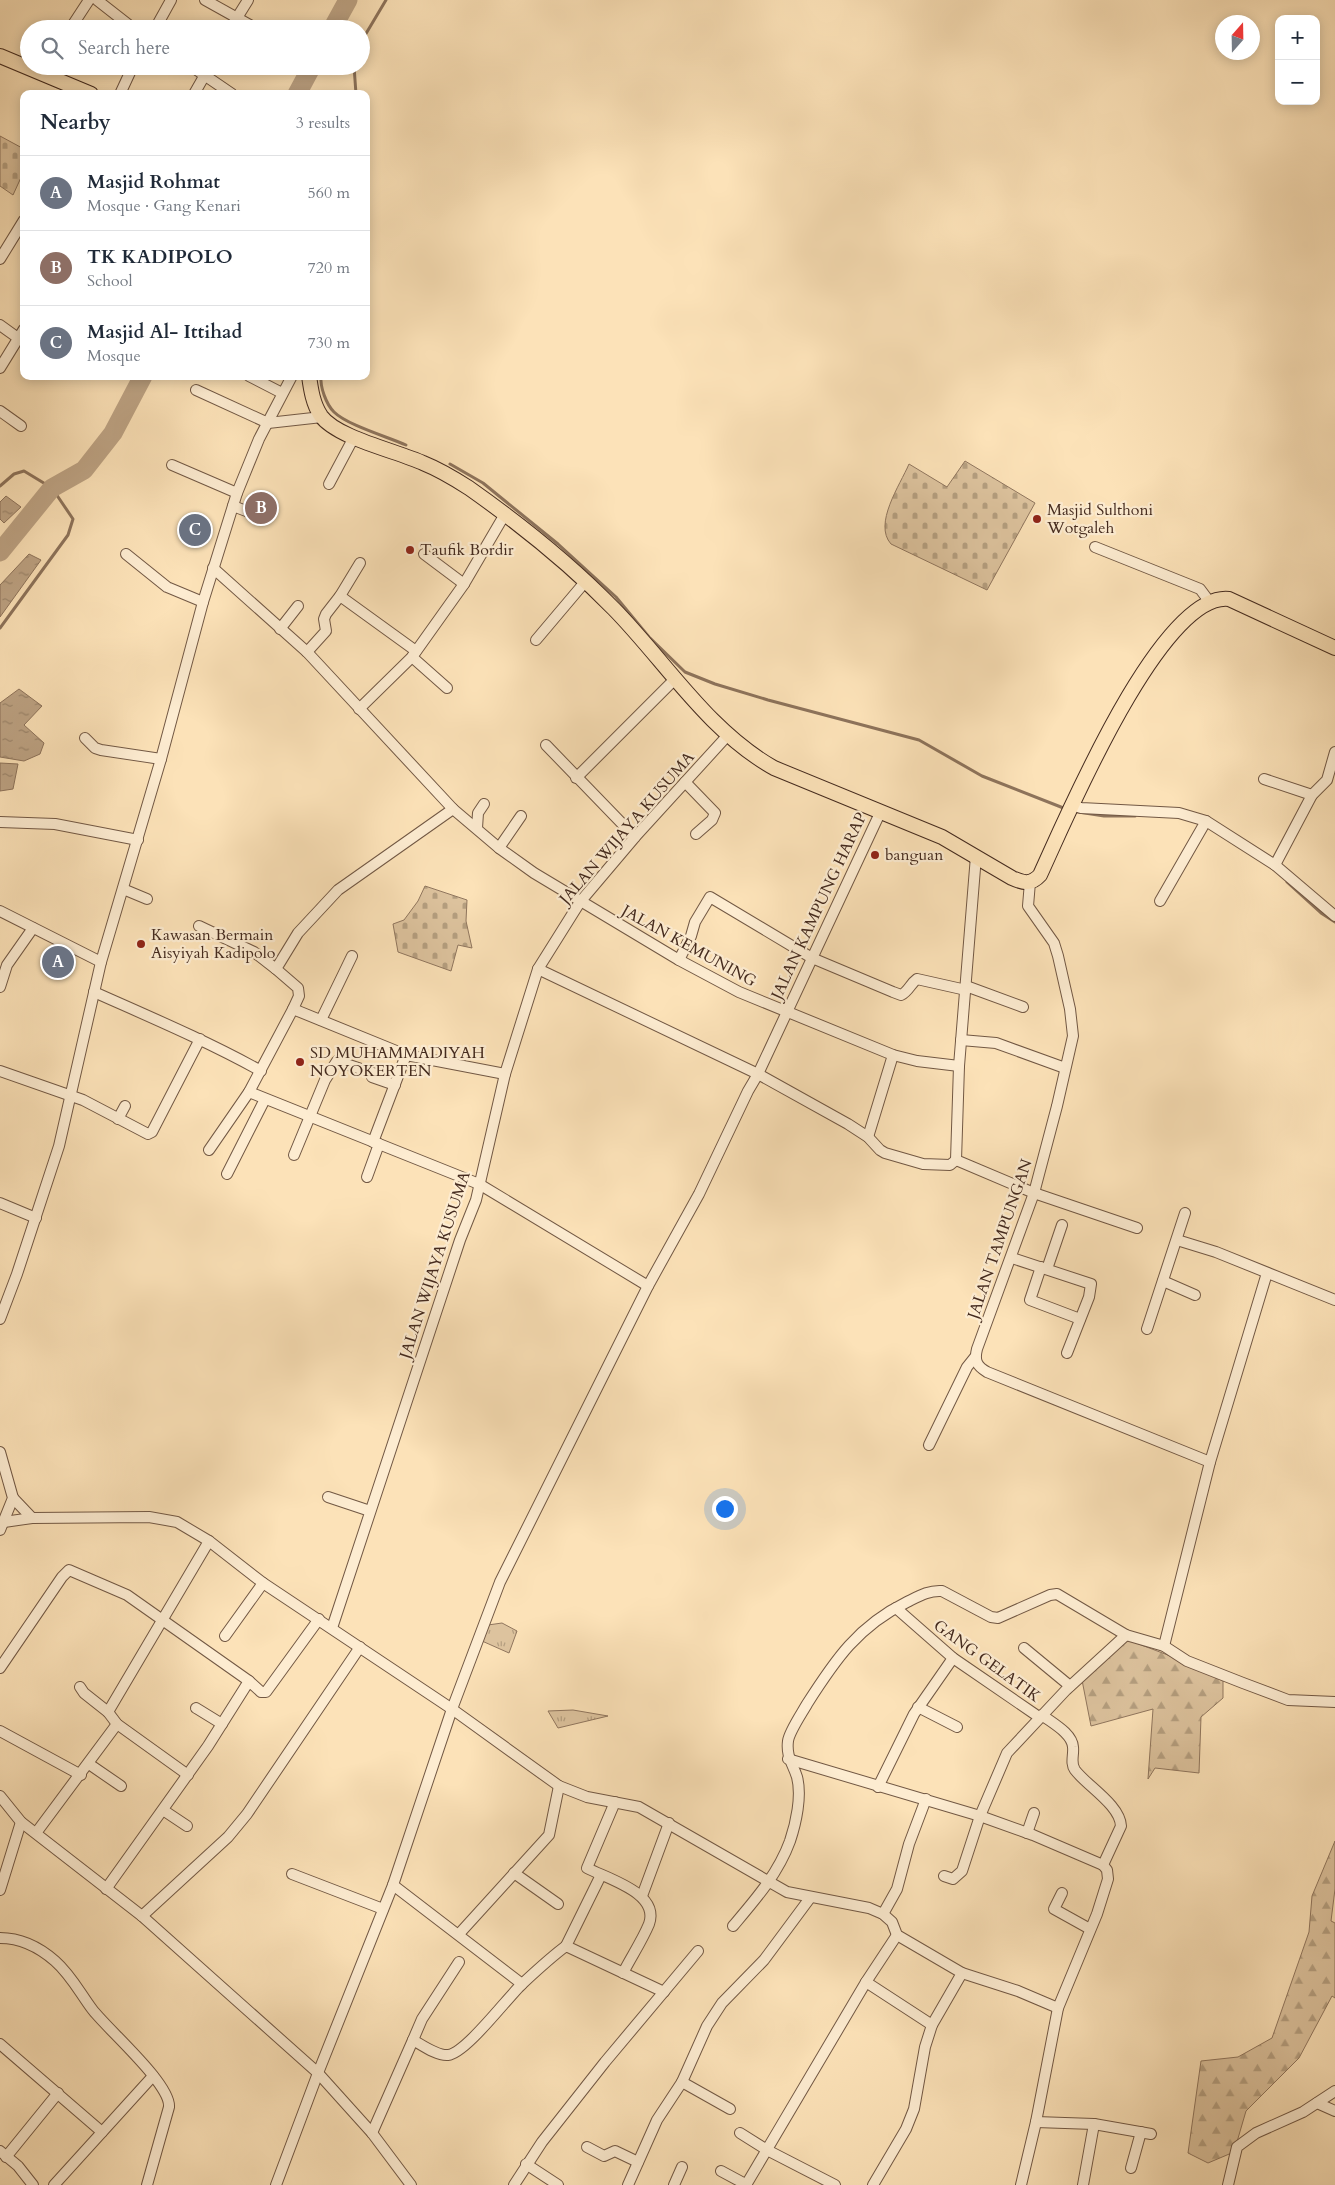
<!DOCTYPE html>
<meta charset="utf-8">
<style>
:root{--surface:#fff;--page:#f2f2f3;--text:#1f2937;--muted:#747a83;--line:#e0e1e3;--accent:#8f2418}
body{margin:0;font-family:Cardo,serif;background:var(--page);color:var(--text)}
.controls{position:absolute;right:15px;top:15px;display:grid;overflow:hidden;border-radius:10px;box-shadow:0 2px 12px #0003}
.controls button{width:45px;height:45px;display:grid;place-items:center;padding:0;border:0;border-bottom:1px solid var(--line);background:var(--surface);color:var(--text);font:25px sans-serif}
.compass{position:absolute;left:1215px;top:15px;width:45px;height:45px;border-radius:50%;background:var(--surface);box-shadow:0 2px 12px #0003;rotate:20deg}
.you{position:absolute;left:724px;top:1508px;width:18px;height:18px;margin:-12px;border:4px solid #fff;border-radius:50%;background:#1a73e8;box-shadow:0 0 0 8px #1a73e833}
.badge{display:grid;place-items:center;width:32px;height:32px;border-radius:50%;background:var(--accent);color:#fff;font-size:16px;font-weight:700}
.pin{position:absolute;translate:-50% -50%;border:2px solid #fff;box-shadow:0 1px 5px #0006}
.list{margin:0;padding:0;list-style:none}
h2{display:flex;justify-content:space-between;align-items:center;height:65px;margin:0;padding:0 20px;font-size:21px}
h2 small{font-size:16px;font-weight:400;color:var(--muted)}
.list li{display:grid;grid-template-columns:32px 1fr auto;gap:15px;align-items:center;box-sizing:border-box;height:75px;padding:0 20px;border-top:1px solid var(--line)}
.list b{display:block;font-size:19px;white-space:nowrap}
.list p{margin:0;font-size:16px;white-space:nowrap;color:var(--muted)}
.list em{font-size:16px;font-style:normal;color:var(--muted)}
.icon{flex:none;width:28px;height:28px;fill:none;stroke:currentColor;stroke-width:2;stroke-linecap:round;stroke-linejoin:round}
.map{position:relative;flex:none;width:1335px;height:2185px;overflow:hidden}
.search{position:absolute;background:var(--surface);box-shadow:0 2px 12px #0003;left:20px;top:20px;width:350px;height:55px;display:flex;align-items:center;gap:12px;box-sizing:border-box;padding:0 18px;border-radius:28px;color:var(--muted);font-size:19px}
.panel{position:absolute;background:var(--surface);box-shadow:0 2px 12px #0003;left:20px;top:90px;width:350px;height:290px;border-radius:10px}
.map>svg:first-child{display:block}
</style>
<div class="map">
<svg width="1335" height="2185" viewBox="0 0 1335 2185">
<defs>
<pattern id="forest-firs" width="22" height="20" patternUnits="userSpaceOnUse" patternTransform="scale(1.25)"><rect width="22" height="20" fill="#ddc39e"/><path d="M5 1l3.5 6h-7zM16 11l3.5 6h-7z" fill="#b59f80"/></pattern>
<pattern id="cemetery-stones" width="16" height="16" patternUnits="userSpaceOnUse" patternTransform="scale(1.25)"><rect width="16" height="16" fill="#ddc39e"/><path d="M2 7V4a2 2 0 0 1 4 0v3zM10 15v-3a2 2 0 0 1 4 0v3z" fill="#b59f80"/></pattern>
<pattern id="park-tufts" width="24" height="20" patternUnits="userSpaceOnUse" patternTransform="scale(1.25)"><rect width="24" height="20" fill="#ddc39e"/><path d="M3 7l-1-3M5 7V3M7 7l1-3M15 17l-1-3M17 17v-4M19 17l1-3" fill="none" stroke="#b59f80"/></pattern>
<pattern id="water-ripples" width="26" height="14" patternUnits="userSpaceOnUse" patternTransform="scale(1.25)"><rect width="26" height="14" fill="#bda384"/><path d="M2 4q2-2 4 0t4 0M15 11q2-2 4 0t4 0" fill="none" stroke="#9b856b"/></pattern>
</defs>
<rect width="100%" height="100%" fill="#fce2b8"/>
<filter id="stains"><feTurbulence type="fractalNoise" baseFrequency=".004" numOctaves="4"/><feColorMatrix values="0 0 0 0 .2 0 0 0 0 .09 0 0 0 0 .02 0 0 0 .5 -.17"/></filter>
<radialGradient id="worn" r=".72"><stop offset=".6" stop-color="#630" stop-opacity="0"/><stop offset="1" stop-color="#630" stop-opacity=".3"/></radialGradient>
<g fill="url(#forest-firs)" stroke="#90765e">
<path d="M1123 1638 1223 1676V1698L1201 1717 1199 1773 1155 1768 1148 1779 1153 1709 1091 1726 1081 1675Z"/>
<path d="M1335 1841V1889L1331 1921 1335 1923V1998L1332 1996 1299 2058 1246 2111 1234 2152 1208 2163 1188 2153 1201 2061 1238 2057 1272 2038 1309 1932 1312 1896Z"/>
</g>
<g fill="url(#cemetery-stones)" stroke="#90765e">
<path d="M0 136 24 149V171L13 195 0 186Z"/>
<path d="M965 461 1035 503 987 590 891 544C873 524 900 485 909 464L947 487Z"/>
<path d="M425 886 467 900 466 921 472 948 458 945 451 971 398 952 393 924 404 920 418 901Z"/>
</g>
<g fill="url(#park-tufts)" stroke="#90765e">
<path d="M502 1623 517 1631 509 1653 482 1641 488 1625Z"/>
<path d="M573 1710 608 1716 558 1728 548 1711Z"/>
</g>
<g fill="url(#water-ripples)" stroke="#8d735b">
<path d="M6 496 21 507 4 523 0 519V502Z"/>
<path d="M29 554 41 560 0 617V585Z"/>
<path d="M19 689 42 706 24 725 44 743 40 754 24 761 0 757V703Z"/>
<path d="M0 763 18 764 13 789 0 791Z"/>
</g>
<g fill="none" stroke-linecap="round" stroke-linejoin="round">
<g stroke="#8d735b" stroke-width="3">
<path d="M361 42 386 0"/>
<path d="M354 66 356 94"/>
<path d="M321 376C320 387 326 404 334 412 347 425 388 437 406 445"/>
<path d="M450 464 483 483 558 544 616 597 649 637 685 672 715 684 768 700 919 740 982 776 1066 809"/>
<path d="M0 486 14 474 24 471 52 488 73 519 68 535 0 628"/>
<path d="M1072 811 1104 816H1135"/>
<path d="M1287 882 1321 913 1335 922"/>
</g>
<g stroke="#bda384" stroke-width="19">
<path d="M332 29 348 0"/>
<path d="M297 94 312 66"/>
<path d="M0 552 52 488 84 470 113 433 143 376"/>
</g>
<g stroke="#725844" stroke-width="12">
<g id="minor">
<path d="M97 0 134 29"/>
<path d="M205 0 257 29"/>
<path d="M70 29 89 0"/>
<path d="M155 29 171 0"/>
<path d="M230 29 248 0"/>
<path d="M191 66 232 94"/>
<path d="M120 94 133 66"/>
<path d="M194 94 210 66"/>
<path d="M0 259 24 220"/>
<path d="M0 325 18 338"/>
<path d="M0 368 24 329"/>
<path d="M249 376 282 393"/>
<path d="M196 390 268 423 322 417"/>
<path d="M0 411 21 426"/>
<path d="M172 465 237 493"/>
<path d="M329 484 354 437"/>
<path d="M233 506 254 514"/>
<path d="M1095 547 1200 589 1209 601"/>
<path d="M126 554 167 587 203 602"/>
<path d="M424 554 464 584"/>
<path d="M213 568 307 652 453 809 499 848 534 873 679 960 739 992 893 1055 917 1061 959 1066"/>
<path d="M340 596 360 563"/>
<path d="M280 629 298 606"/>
<path d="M536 640 585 582"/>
<path d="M307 652 326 631 324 619 326 614 340 596 416 651"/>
<path d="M412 657 447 688"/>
<path d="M359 709 412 657 464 584 505 514"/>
<path d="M85 738 95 748 101 750 161 759"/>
<path d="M546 745 635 837"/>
<path d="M576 778 675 679"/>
<path d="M1264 779 1312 795"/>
<path d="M685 782 715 813 712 820 696 834"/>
<path d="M1071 805 1081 808 1179 813 1206 821 1275 865 1335 916"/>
<path d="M0 822 55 824 138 840"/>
<path d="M477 828 478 813 484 804"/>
<path d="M499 848 521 816"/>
<path d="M976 856 959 1066 956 1160 1034 1193 1137 1228"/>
<path d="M1275 865 1312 795 1327 780 1335 752"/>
<path d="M1030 882 1028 906 1054 943 1058 956 1070 1009 1073 1036 1057 1106 1034 1193 977 1349C974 1361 977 1366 987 1372L1210 1462"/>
<path d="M123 889 147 899"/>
<path d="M1160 901 1206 821"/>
<path d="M0 911 101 962"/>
<path d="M199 926 254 952 276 969"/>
<path d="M679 960 691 936 695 922 710 897 812 958 893 992 901 995C909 991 910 984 917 979L966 990"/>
<path d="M538 969 758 1074 848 1124 868 1137 880 1150 885 1153 923 1164 950 1165 956 1160"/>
<path d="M966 986 1023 1007"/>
<path d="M0 987 7 965 33 928"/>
<path d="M94 992C150 1017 207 1041 261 1071"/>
<path d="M293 1009 299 996 298 988 276 969 298 933 338 890 453 809"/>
<path d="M321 1020 352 956"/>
<path d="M961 1040 996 1043 1065 1068"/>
<path d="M0 1071 83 1100 148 1134 152 1132 200 1039"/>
<path d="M249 1092 479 1184 648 1286"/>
<path d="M118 1119 125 1106"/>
<path d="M868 1137 893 1055"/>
<path d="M373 1142 406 1055"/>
<path d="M209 1150 249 1092 293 1009 406 1055 505 1074"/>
<path d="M294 1155 325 1080 337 1061 373 1073 372 1077 395 1085"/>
<path d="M227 1174 265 1099"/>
<path d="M367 1177 379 1144"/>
<path d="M0 1203 36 1218"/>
<path d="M1177 1240 1216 1252 1335 1300"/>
<path d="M1012 1258 1091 1284 1089 1297 1067 1353"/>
<path d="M1041 1267 1030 1300 1080 1319"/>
<path d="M1047 1269 1062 1225"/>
<path d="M1163 1281 1195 1295"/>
<path d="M0 1319 17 1274 59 1146 101 962 161 759 203 602 237 493 259 439 292 376"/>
<path d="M1147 1329 1185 1213"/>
<path d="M929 1445 967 1367 975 1357"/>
<path d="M0 1452 13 1498 0 1530"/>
<path d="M328 1497 370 1511"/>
<path d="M13 1498 32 1518"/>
<path d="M4 1522 32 1518 149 1517 177 1522 209 1541 263 1583 452 1709 559 1786 587 1797 639 1807 787 1892 869 1908 883 1914 892 1922 897 1935 962 1973 1018 1991 1058 2008"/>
<path d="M896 1608 953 1658 1039 1717"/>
<path d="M332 1628 460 1240 476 1200 505 1074 538 969 580 902 635 837 728 735"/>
<path d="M225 1636 263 1583"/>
<path d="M1164 1646 1210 1462 1267 1273"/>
<path d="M1024 1648 1070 1686"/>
<path d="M0 1668 62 1577 69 1570 127 1595 249 1681"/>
<path d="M80 1687 84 1693 108 1712 117 1724 188 1775"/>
<path d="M918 1707 957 1727"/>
<path d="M196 1708 222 1724"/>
<path d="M108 1712 209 1541"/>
<path d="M1042 1715C1052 1723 1072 1733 1073 1747 1074 1755 1070 1763 1075 1770 1087 1786 1120 1805 1121 1826L1103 1865"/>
<path d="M0 1731 81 1775"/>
<path d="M788 1759 980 1816 1033 1835 1103 1865 1107 1870 1108 1879 1097 1914 1058 2008 1036 2122 1021 2185"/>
<path d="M89 1764 121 1786"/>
<path d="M878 1787 914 1714 953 1658"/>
<path d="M0 1796 21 1822 142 1916 318 2073 372 2133 411 2185"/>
<path d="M615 1802 587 1868C608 1879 660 1893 649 1924 642 1941 631 1957 623 1973"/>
<path d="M163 1810 187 1826"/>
<path d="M36 1833 117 1724"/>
<path d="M1027 1833 1034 1813"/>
<path d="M514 1873 558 1904"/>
<path d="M292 1874 383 1909"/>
<path d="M944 1876 953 1879 962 1871 980 1816 1007 1753 1066 1690 1126 1635"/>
<path d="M393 1885 522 1984"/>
<path d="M106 1889 208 1746 249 1681 261 1692H266L319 1619"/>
<path d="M0 1890 21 1822"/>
<path d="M1062 1893 1054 1909 1090 1929"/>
<path d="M642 1896 669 1823"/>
<path d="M883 1914 897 1889 909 1844 926 1799"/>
<path d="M142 1916 228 1837 247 1814 360 1647"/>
<path d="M733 1926C755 1900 778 1874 790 1841 796 1823 802 1796 797 1777 793 1764 786 1757 788 1741 789 1732 802 1713 807 1704 835 1660 858 1626 907 1602 919 1596 929 1590 942 1591L991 1617 998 1618 1050 1595 1057 1594 1126 1635 1164 1646 1187 1661 1243 1683 1288 1700 1335 1702"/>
<path d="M459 1934 549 1835 559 1786"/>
<path d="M0 1938C21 1938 39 1947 55 1961 71 1975 80 1993 92 2009 107 2029 171 2084 169 2107L147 2185"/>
<path d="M566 1946 601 1875"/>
<path d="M866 1982 932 2025"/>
<path d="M413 2040 422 2019 459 1962"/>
<path d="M0 2044 102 2132"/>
<path d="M682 2082 730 2109"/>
<path d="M1317 2103 1335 2111"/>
<path d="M1036 2122 1094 2124 1151 2134"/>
<path d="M372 2133 413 2040C422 2045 437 2056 448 2055 466 2053 507 1998 522 1984 536 1971 551 1957 566 1946L664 1992"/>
<path d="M740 2133 767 2150 835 2185"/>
<path d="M587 2147 604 2156 615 2151 638 2162"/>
<path d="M0 2151 18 2166 33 2185"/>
<path d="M6 2157 58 2093"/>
<path d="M526 2164 558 2185"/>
<path d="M1131 2168 1141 2132"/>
<path d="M721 2171 747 2185"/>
<path d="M54 2185 153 2076"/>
<path d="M276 2185 318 2073 393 1885 452 1709 500 1582 648 1286 699 1194 748 1091 758 1074 880 813"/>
<path d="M514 2185 542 2142 605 2062 698 1951"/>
<path d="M628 2185 657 2120 682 2082 707 2026 722 2003 764 1960 810 1898"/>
<path d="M674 2185 682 2167"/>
<path d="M746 2185 866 1982 897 1935"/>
<path d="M873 2185 906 2129 914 2109 925 2047 932 2025 962 1973"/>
<path d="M1083 2185 1094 2124"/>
<path d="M1228 2185 1237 2147 1256 2133 1303 2112 1335 2091"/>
</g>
</g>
<g stroke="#442a1e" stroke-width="16">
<g id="major">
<path d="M0 56 91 94"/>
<path d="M309 376C311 390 313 404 321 416 337 438 397 451 423 463 438 469 455 479 469 488 520 524 570 564 614 609 665 661 708 731 774 768L942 837 1012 878C1023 883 1031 885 1040 875 1065 821 1161 591 1229 599L1335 648"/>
</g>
</g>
<use href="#minor" stroke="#fdecd1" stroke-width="10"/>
<use href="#major" stroke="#fce2b8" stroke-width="14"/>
</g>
<g fill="#8f2418" stroke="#fdecd1" stroke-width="2">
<circle cx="1037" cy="519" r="5"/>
<circle cx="410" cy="550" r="5"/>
<circle cx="875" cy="855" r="5"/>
<circle cx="141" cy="944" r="5"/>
<circle cx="300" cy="1062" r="5"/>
</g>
<g text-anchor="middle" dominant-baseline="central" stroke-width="4.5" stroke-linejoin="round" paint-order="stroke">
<g font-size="16" fill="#442a1e" stroke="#fdecd1" text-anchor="start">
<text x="1047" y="510">Masjid Sulthoni<tspan x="1047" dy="18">Wotgaleh</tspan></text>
<text x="420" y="550">Taufik Bordir</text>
<text x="885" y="855">banguan</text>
<text x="151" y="935">Kawasan Bermain<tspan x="151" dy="18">Aisyiyah Kadipolo</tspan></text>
<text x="310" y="1053">SD MUHAMMADIYAH<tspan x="310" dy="18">NOYOKERTEN</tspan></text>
</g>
<g font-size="16" fill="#442a1e" stroke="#fdecd1">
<text transform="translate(627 828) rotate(-49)">JALAN WIJAYA KUSUMA</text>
<text transform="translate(819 906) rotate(-65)">JALAN KAMPUNG HARAP</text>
<text transform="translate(689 946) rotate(29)">JALAN KEMUNING</text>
<text transform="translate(1000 1239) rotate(-71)">JALAN TAMPUNGAN</text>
<text transform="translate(435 1265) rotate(-72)">JALAN WIJAYA KUSUMA</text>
<text transform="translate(987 1661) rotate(36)">GANG GELATIK</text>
</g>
</g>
<rect width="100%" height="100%" filter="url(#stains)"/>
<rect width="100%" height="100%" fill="url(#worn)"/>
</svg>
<div class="controls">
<button>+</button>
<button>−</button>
</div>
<svg class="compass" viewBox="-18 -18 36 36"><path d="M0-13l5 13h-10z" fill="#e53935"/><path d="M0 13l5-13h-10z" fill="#747a83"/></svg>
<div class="you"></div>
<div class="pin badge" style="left:58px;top:962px;background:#6b7280">A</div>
<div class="pin badge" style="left:261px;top:508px;background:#8d6e63">B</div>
<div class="pin badge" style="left:195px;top:530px;background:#6b7280">C</div>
<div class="search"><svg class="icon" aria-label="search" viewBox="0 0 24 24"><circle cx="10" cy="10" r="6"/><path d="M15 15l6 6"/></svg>Search here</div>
<section class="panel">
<h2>Nearby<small>3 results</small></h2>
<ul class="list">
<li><span class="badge" style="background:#6b7280">A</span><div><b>Masjid Rohmat</b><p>Mosque · Gang Kenari</p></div><em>560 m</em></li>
<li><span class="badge" style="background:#8d6e63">B</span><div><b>TK KADIPOLO</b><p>School</p></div><em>720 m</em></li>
<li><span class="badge" style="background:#6b7280">C</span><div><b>Masjid Al- Ittihad</b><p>Mosque</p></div><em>730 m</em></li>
</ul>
</section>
</div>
